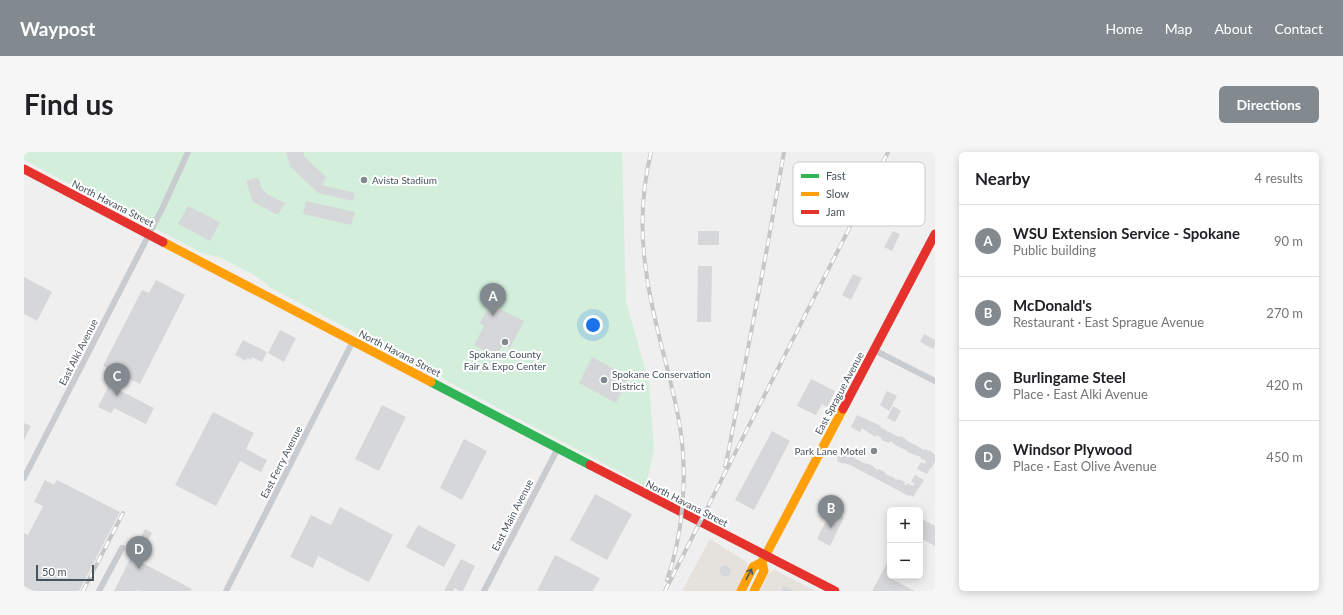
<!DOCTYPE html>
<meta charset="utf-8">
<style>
:root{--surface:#fff;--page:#f6f6f6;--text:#202124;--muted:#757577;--line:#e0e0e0;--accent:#828a8f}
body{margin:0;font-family:Lato,sans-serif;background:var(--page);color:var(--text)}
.controls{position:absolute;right:12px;bottom:12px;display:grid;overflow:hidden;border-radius:6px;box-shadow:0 2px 10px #0003}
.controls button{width:36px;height:36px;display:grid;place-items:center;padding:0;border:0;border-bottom:1px solid var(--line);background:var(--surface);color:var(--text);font:20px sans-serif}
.scale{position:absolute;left:12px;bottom:10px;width:58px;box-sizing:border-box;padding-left:4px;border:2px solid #46535c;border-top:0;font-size:11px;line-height:14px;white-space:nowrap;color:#46535c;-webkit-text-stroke:3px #fff;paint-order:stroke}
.you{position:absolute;left:569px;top:173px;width:14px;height:14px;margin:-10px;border:3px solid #fff;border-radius:50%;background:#1a73e8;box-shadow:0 0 0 6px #1a73e833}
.badge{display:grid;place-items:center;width:26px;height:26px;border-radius:50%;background:var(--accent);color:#fff;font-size:13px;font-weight:700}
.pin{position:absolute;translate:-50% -33px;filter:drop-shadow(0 1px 2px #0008)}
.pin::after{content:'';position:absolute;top:21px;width:14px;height:12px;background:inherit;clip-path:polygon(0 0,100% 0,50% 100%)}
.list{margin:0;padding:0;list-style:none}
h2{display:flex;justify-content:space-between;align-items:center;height:52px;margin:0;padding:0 16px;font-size:17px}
h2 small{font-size:13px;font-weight:400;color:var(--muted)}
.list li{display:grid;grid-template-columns:26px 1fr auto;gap:12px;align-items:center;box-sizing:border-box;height:72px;padding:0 16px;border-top:1px solid var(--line)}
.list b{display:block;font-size:15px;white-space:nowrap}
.list p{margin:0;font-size:13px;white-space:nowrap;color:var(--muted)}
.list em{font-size:13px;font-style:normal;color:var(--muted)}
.map{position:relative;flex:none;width:911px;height:439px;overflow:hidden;border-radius:6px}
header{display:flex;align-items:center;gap:24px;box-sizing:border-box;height:56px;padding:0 20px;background:var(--accent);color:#fff}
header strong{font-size:19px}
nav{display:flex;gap:22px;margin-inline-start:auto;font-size:14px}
.intro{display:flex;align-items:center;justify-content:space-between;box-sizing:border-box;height:96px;padding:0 24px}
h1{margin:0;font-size:28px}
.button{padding:10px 18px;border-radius:6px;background:var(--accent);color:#fff;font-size:14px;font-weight:700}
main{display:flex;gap:24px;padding:0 24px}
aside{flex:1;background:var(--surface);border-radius:6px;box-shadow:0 2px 10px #0003}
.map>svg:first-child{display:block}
</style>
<header>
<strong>Waypost</strong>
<nav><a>Home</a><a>Map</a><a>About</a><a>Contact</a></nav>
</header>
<div class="intro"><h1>Find us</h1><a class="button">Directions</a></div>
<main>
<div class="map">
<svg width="911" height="439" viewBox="0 0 911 439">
<rect width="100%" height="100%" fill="#f0efef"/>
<g fill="#e5e2dd">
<path d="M686 387 723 410V416L712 439H658Z"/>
<path d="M750 418 753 419 792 439H736L745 421Z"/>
</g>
<path fill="#d3efdc" d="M0 0H598L602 149 625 231 630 297 622 334 247 136 232 124 195 105 180 102 0 8Z"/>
<g fill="#d6d7d8">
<path d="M262 0H279L281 5 302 25 298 33 331 41 329 49 294 41 266 14Z"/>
<path d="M234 25 238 37 243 42 261 51 254 63 229 50 222 29Z"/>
<path d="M282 49 331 60 327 73 279 62Z"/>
<path d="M164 54 196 70 186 89 154 72Z"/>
<rect x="674" y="79" width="21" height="14"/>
<path d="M869 79 876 82 868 99 860 95Z"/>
<path d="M674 114H688L687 170H673Z"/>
<path d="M829 122 838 126 827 148 818 143Z"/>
<path d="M0 125 28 140 13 169 0 162Z"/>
<path d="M132 128 161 143 116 232 79 214 118 138 125 141Z"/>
<path d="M466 152 500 169 486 196 479 192 472 205 450 193 460 174 456 171Z"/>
<path d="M256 178 272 186 260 210 244 201Z"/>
<path d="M900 182 911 188V193L909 197 896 190Z"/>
<path d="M219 188 243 200 238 210 228 205 227 208 223 206 222 209 211 203Z"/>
<path d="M568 205 605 225 592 251 555 231Z"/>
<path d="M787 227 811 239 803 255 798 252 792 263 773 254Z"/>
<path d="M85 233 130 256 122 272 90 256 87 261 74 255Z"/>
<path d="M863 239 873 244 865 259 856 253Z"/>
<path d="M358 253 382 265 355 319 331 307Z"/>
<path d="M869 254 877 259 871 270 863 266Z"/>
<path d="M189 260 230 281 222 297 243 308 237 320 216 309 192 354 151 333Z"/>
<path d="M833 263 857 274 856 275 875 285 876 284 882 287V288L900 298 901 297 908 300 911 303V309L907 317 906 316 903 322 893 317 897 310 901 312 902 309 896 306 897 305 883 300 884 299 871 293V292L866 289 865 291 857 288 858 286 852 283 851 285 838 276 836 280 827 275Z"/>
<path d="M0 271 7 274 0 288Z"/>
<path d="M748 279 766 289 730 358 711 348Z"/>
<path d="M440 287 463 299 438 348 416 336Z"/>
<path d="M818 294 830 302V306L842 312V311L849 314V315L854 318 855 317 862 321 861 322 871 326V327L873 328 874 327 881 330 880 332 883 333V331L889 334 891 331 887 330 891 323 900 328 889 345 886 343 885 344 826 313 819 311V312L813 309 814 306 812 305Z"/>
<path d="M21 328 30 333 33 328 96 360 55 439H10L0 434V381L4 383 19 354 10 350Z"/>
<path d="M571 342 608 362 583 408 546 388Z"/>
<path d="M316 355 369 383 345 430 294 404 289 416 266 405 287 363 307 373Z"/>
<path d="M807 359 820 365 806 394 793 387Z"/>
<path d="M896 363 898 364 896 366 911 374V394L896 386Z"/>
<path d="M394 373 432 393 420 415 382 395Z"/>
<path d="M121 377 128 381 120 396 113 392Z"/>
<path d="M531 403 576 426 569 439H513Z"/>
<path d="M107 405 168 437 166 439H117L110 436 115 439H90Z"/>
<path d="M437 407 451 414 439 439H436L430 436 429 439H420Z"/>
<path d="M864 409 866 410V424H870L868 427 891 439H848Z"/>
<circle cx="701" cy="419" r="5.5"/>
<path d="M759 434 770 439H757Z"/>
</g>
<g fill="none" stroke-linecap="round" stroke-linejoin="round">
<g stroke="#c9ccce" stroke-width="6">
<path d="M850 198 911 229"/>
<path d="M0 326 139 55 164 0"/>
<path d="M75 439 98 396"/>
<path d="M202 439 329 189"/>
<path d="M460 439 534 296"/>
</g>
<path stroke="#30b455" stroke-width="9" d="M407 230 566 313"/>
<g stroke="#ff9f0a" stroke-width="9">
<path d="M139 90 407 230"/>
<path d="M717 439 729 415 738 410 819 257"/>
<path d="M730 439 740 419 738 410"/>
</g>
<g stroke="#e5322d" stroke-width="9">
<path d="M0 17 139 90"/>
<path d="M819 257 911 82"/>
<path d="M566 313 811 439"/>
</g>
<g stroke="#c5c6c8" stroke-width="4">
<g id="rail">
<path d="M627 0C618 38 616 79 622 118 628 169 646 218 655 269 664 319 660 380 643 428"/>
<path d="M701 314 704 302 744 91 760 0"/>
<path d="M59 439 99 361"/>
<path d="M641 439 864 0"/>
</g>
</g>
<use href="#rail" stroke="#fff" stroke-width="2.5" stroke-dasharray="8" stroke-linecap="butt"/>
</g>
<defs><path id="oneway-shaft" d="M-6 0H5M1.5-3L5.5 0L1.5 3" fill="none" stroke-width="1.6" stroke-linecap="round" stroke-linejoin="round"/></defs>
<use stroke="#445d5b" href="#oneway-shaft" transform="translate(725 422) rotate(-63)"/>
<g fill="#828a8f" stroke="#fff" stroke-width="1.5">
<circle cx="340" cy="28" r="4"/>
<circle cx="481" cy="190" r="4"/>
<circle cx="580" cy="228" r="4"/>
<circle cx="850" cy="299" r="4"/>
</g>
<g text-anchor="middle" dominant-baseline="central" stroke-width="4" stroke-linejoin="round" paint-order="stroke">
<g font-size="10" fill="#46535c" stroke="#fff" text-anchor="start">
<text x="348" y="28">Avista Stadium</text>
<text x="481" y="202" text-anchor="middle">Spokane County<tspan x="481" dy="12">Fair &amp; Expo Center</tspan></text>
<text x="588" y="222">Spokane Conservation<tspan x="588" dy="12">District</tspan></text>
<text x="842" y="299" text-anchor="end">Park Lane Motel</text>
</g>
<g font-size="10" fill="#46535c" stroke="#fff">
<text transform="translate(89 51) rotate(27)">North Havana Street</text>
<text transform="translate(54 200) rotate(-63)">East Alki Avenue</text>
<text transform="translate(376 201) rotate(27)">North Havana Street</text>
<text transform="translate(815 241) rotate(-62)">East Sprague Avenue</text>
<text transform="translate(257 310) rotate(-63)">East Ferry Avenue</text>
<text transform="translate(663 351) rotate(27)">North Havana Street</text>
<text transform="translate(488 363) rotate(-63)">East Main Avenue</text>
</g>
</g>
<rect x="769" y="10" width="132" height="64" rx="6" fill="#fff" stroke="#c8cbce" stroke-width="1"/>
<rect x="777" y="22" width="18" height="4" fill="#30b455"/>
<rect x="777" y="40" width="18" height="4" fill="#ff9f0a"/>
<rect x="777" y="58" width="18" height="4" fill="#e5322d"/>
<g font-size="11" fill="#46535c">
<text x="802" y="28">Fast</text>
<text x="802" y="46">Slow</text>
<text x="802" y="64">Jam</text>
</g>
</svg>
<div class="controls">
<button>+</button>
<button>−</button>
</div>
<div class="scale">50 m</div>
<div class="you"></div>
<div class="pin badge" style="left:469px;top:164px">A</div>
<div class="pin badge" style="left:807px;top:376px">B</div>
<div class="pin badge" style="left:93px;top:244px">C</div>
<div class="pin badge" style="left:115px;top:417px">D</div>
</div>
<aside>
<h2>Nearby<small>4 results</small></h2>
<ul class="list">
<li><span class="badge">A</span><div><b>WSU Extension Service - Spokane</b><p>Public building</p></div><em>90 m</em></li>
<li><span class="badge">B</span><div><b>McDonald's</b><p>Restaurant · East Sprague Avenue</p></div><em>270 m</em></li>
<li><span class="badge">C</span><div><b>Burlingame Steel</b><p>Place · East Alki Avenue</p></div><em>420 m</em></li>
<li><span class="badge">D</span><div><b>Windsor Plywood</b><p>Place · East Olive Avenue</p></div><em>450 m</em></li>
</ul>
</aside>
</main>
